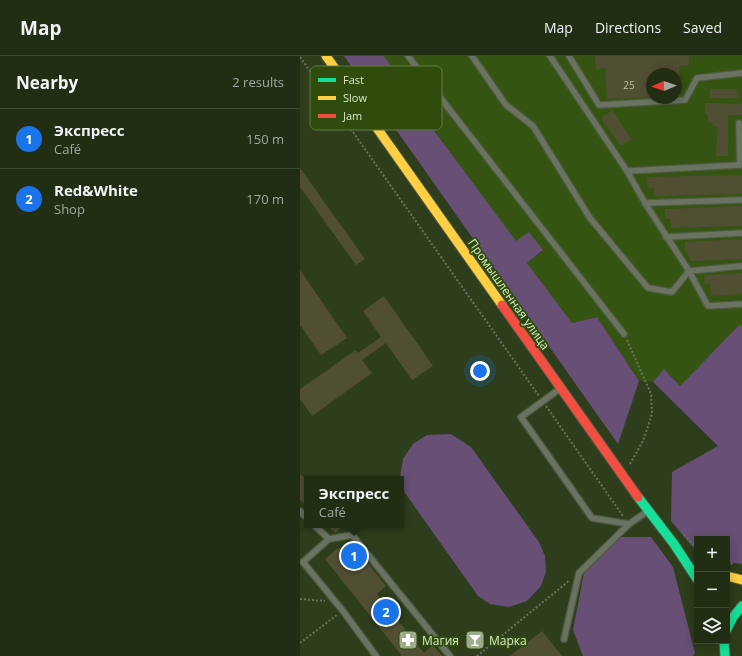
<!DOCTYPE html>
<meta charset="utf-8">
<style>
:root{--surface:#222e14;--page:#2a361d;--text:#f1f3f6;--muted:#a2a8a0;--line:#3f4a34;--accent:#1a73e8}
body{margin:0;font-family:"Open Sans",sans-serif;background:var(--page);color:var(--text)}
.controls{position:absolute;right:12px;bottom:12px;display:grid;overflow:hidden;border-radius:0px;box-shadow:0 2px 10px #0003}
.controls button{width:36px;height:36px;display:grid;place-items:center;padding:0;border:0;border-bottom:1px solid var(--line);background:var(--surface);color:var(--text);font:20px sans-serif}
.compass{position:absolute;left:346px;top:12px;width:36px;height:36px;border-radius:50%;background:var(--surface);box-shadow:0 2px 10px #0003;rotate:268deg}
.you{position:absolute;left:180px;top:315px;width:14px;height:14px;margin:-10px;border:3px solid #fff;border-radius:50%;background:#1a73e8;box-shadow:0 0 0 6px #1a73e833}
.badge{display:grid;place-items:center;width:26px;height:26px;border-radius:50%;background:var(--accent);color:#fff;font-size:13px;font-weight:700}
.pin{position:absolute;translate:-50% -50%;border:2px solid #fff;box-shadow:0 1px 4px #0006}
.popup{position:absolute;left:4px;top:420px;width:100px;height:52px;box-sizing:border-box;display:grid;place-content:center;border-radius:0px;background:var(--surface);filter:drop-shadow(0 1px 3px #0005);font-size:13px;white-space:nowrap;color:var(--muted)}
.popup b{font-size:15px;color:var(--text)}
.popup::after{content:'';position:absolute;left:50%;top:100%;margin-left:-8px;border:8px solid transparent;border-top-color:var(--surface)}
.list{margin:0;padding:0;list-style:none}
h2{display:flex;justify-content:space-between;align-items:center;height:52px;margin:0;padding:0 16px;font-size:17px}
h2 small{font-size:13px;font-weight:400;color:var(--muted)}
.list li{display:grid;grid-template-columns:26px 1fr auto;gap:12px;align-items:center;box-sizing:border-box;height:60px;padding:0 16px;border-top:1px solid var(--line)}
.list b{display:block;font-size:15px;white-space:nowrap}
.list p{margin:0;font-size:13px;white-space:nowrap;color:var(--muted)}
.list em{font-size:13px;font-style:normal;color:var(--muted)}
.icon{flex:none;width:22px;height:22px;fill:none;stroke:currentColor;stroke-width:2;stroke-linecap:round;stroke-linejoin:round}
.map{position:relative;flex:none;width:442px;height:600px;overflow:hidden}
header{display:flex;align-items:center;gap:24px;box-sizing:border-box;height:56px;padding:0 20px;background:var(--surface);border-bottom:1px solid var(--line)}
header strong{font-size:19px}
nav{display:flex;gap:22px;margin-inline-start:auto;font-size:14px}
main{display:flex}
aside{flex:1;background:var(--surface)}
.map>svg:first-child{display:block}
</style>
<header>
<strong>Map</strong>
<nav><a>Map</a><a>Directions</a><a>Saved</a></nav>
</header>
<main>
<aside>
<h2>Nearby<small>2 results</small></h2>
<ul class="list">
<li><span class="badge">1</span><div><b>Экспресс</b><p>Café</p></div><em>150 m</em></li>
<li><span class="badge">2</span><div><b>Red&amp;White</b><p>Shop</p></div><em>170 m</em></li>
</ul>
</aside>
<div class="map">
<svg width="442" height="600" viewBox="0 0 442 600">
<rect width="100%" height="100%" fill="#2e3d1b"/>
<path fill="#365411" fill-rule="evenodd" d="M84 0H442V269H439L380 330 364 313 353 326 339 325 297 261 272 267 227 207 243 195 216 186 121 57 134 45 122 28 109 38ZM352 18H376V42H352Z"/>
<g fill="#674f75">
<path d="M44 0H84L109 37 121 28 134 45 121 57 216 185 229 176 243 194 227 207 272 267 297 261 339 325 318 388Z"/>
<path d="M439 269H442V508L427 506V483H397V496L371 465 372 416 418 390 353 326 364 313 380 330Z"/>
<path d="M151 378 171 391 239 486 245 500 246 516 241 530 227 545 209 551 190 548 178 540 105 437 100 421 103 403 113 388 127 379Z"/>
<path d="M321 481H351L373 511 395 597 393 600H283L273 574 284 517Z"/>
</g>
<g fill="#504f34">
<path d="M295 0H389V9L379 10 380 40H376V18H352V41L307 43 305 12 296 13Z"/>
<rect x="410" y="33" width="28" height="9"/>
<path d="M405 47 442 48V59H428V100H416L418 71 413 70 412 66H408V58L405 57Z"/>
<path d="M312 54 331 83 321 90 301 62Z"/>
<path d="M0 112 65 203 56 209 0 131Z"/>
<path d="M442 119V138L354 140V132H348L347 121Z"/>
<path d="M442 150V170L371 172 370 163H365V153Z"/>
<path d="M442 183V203L391 205 385 194V186Z"/>
<path d="M0 214 47 282 21 299 0 269Z"/>
<path d="M442 217V238L411 240 410 228H405L404 219Z"/>
<path d="M84 240 133 310 112 324 86 287 62 304 72 317 12 360 0 343V333L56 294 58 297 81 281 63 255Z"/>
<path d="M0 418 7 424V450L0 444Z"/>
<path d="M27 469H43L35 477Z"/>
<path d="M39 491 46 499 55 491 86 530 77 538 124 597 133 589 142 600H102L25 503Z"/>
<path d="M242 575 262 600H210Z"/>
</g>
<g fill="none" stroke-linecap="round" stroke-linejoin="round">
<g stroke="#4c5a3d" stroke-width="8">
<g id="lane">
<path d="M108 0 324 278"/>
<path d="M172 0 206 49 233 70 290 162 348 232 372 236 389 215 442 210"/>
<path d="M250 0 327 115 345 147 389 215 408 250 442 248"/>
<path d="M269 0 299 49 385 44 397 22 442 17"/>
<path d="M327 115 440 109 439 67"/>
<path d="M345 147 442 144"/>
<path d="M366 181 442 177"/>
<path d="M261 332 221 361 292 462 329 468"/>
<path d="M0 455 7 462"/>
<path d="M14 469 29 483 3 506 43 555 76 600"/>
<path d="M29 483 52 479 150 600"/>
<path d="M264 583 279 517 329 468 348 455"/>
</g>
</g>
<g stroke="#4c5a3d" stroke-width="11">
<g id="fast">
<path d="M338 441 374 488 397 523"/>
<path d="M427 573 433 561 442 550"/>
<path d="M424 585 425 600"/>
</g>
</g>
<g stroke="#4c5a3d" stroke-width="11">
<g id="slow">
<path d="M26 0 202 249"/>
<path d="M427 520 442 524"/>
</g>
</g>
<g stroke="#4c5a3d" stroke-width="11">
<path id="jam" d="M202 249 338 441"/>
</g>
<g stroke="#6a7260" stroke-width="2" stroke-dasharray="2 2" stroke-linecap="butt">
<path d="M0 1 239 340"/>
<path d="M327 284 351 338 352 358 343 385 330 408"/>
<path d="M246 350 323 460"/>
<path d="M384 479 397 492"/>
<path d="M427 506 433 508"/>
<path d="M0 543 25 545"/>
<path d="M0 587 37 559"/>
<path d="M177 600 270 524"/>
</g>
<use href="#lane" stroke="#6a7262" stroke-width="5.5"/>
<use href="#fast" stroke="#16e098" stroke-width="9"/>
<use href="#slow" stroke="#ffcf43" stroke-width="9"/>
<use href="#jam" stroke="#f24e42" stroke-width="9"/>
</g>
<defs>
<g id="pharmacy-square" transform="scale(1)"><rect x="-9" y="-9" width="18" height="18" rx="4" fill="#9cad8c" stroke="#2f4c0c"/><path d="M-2-6h4v4h4v4h-4v4h-4v-4h-4v-4h4Z" fill="#fff"/></g>
<g id="bar-square" transform="scale(1)"><rect x="-9" y="-9" width="18" height="18" rx="4" fill="#9cad8c" stroke="#2f4c0c"/><path d="M-6-5H6L.8 .8V4.5H3.5V6h-7V4.5H-.8V.8Z" fill="#fff"/></g>
</defs>
<g fill-rule="evenodd">
<use href="#pharmacy-square" x="108" y="584"/>
<use href="#bar-square" x="175" y="584"/>
</g>
<g text-anchor="middle" dominant-baseline="central" stroke-width="3.5" stroke-linejoin="round" paint-order="stroke">
<g font-size="10" fill="#b5c2a4">
<text x="329" y="29">25</text>
</g>
<g font-size="12" fill="#d7e9c9" stroke="#2f4c0c">
<text transform="translate(209 238) rotate(55)">Промышленная улица</text>
</g>
<g font-size="12" fill="#d7e9c9" stroke="#2f4c0c" text-anchor="start">
<text x="122" y="584">Магия</text>
<text x="189" y="584">Марка</text>
</g>
</g>
<rect x="10" y="10" width="132" height="64" rx="6" fill="#2f4c0c" stroke="#617b45" stroke-width="1"/>
<rect x="18" y="22" width="18" height="4" fill="#16e098"/>
<rect x="18" y="40" width="18" height="4" fill="#ffcf43"/>
<rect x="18" y="58" width="18" height="4" fill="#f24e42"/>
<g font-size="11" fill="#d7e9c9">
<text x="43" y="28">Fast</text>
<text x="43" y="46">Slow</text>
<text x="43" y="64">Jam</text>
</g>
</svg>
<div class="controls">
<button>+</button>
<button>−</button>
<button><svg class="icon" aria-label="layers" viewBox="0 0 24 24"><path d="M12 4l9 5-9 5-9-5zM3 14l9 5 9-5"/></svg></button>
</div>
<svg class="compass" viewBox="-18 -18 36 36"><path d="M0-13l5 13h-10z" fill="#e53935"/><path d="M0 13l5-13h-10z" fill="#a2a8a0"/></svg>
<div class="you"></div>
<div class="pin badge" style="left:54px;top:500px">1</div>
<div class="popup"><b>Экспресс</b>Café</div>
<div class="pin badge" style="left:86px;top:556px">2</div>
</div>
</main>
